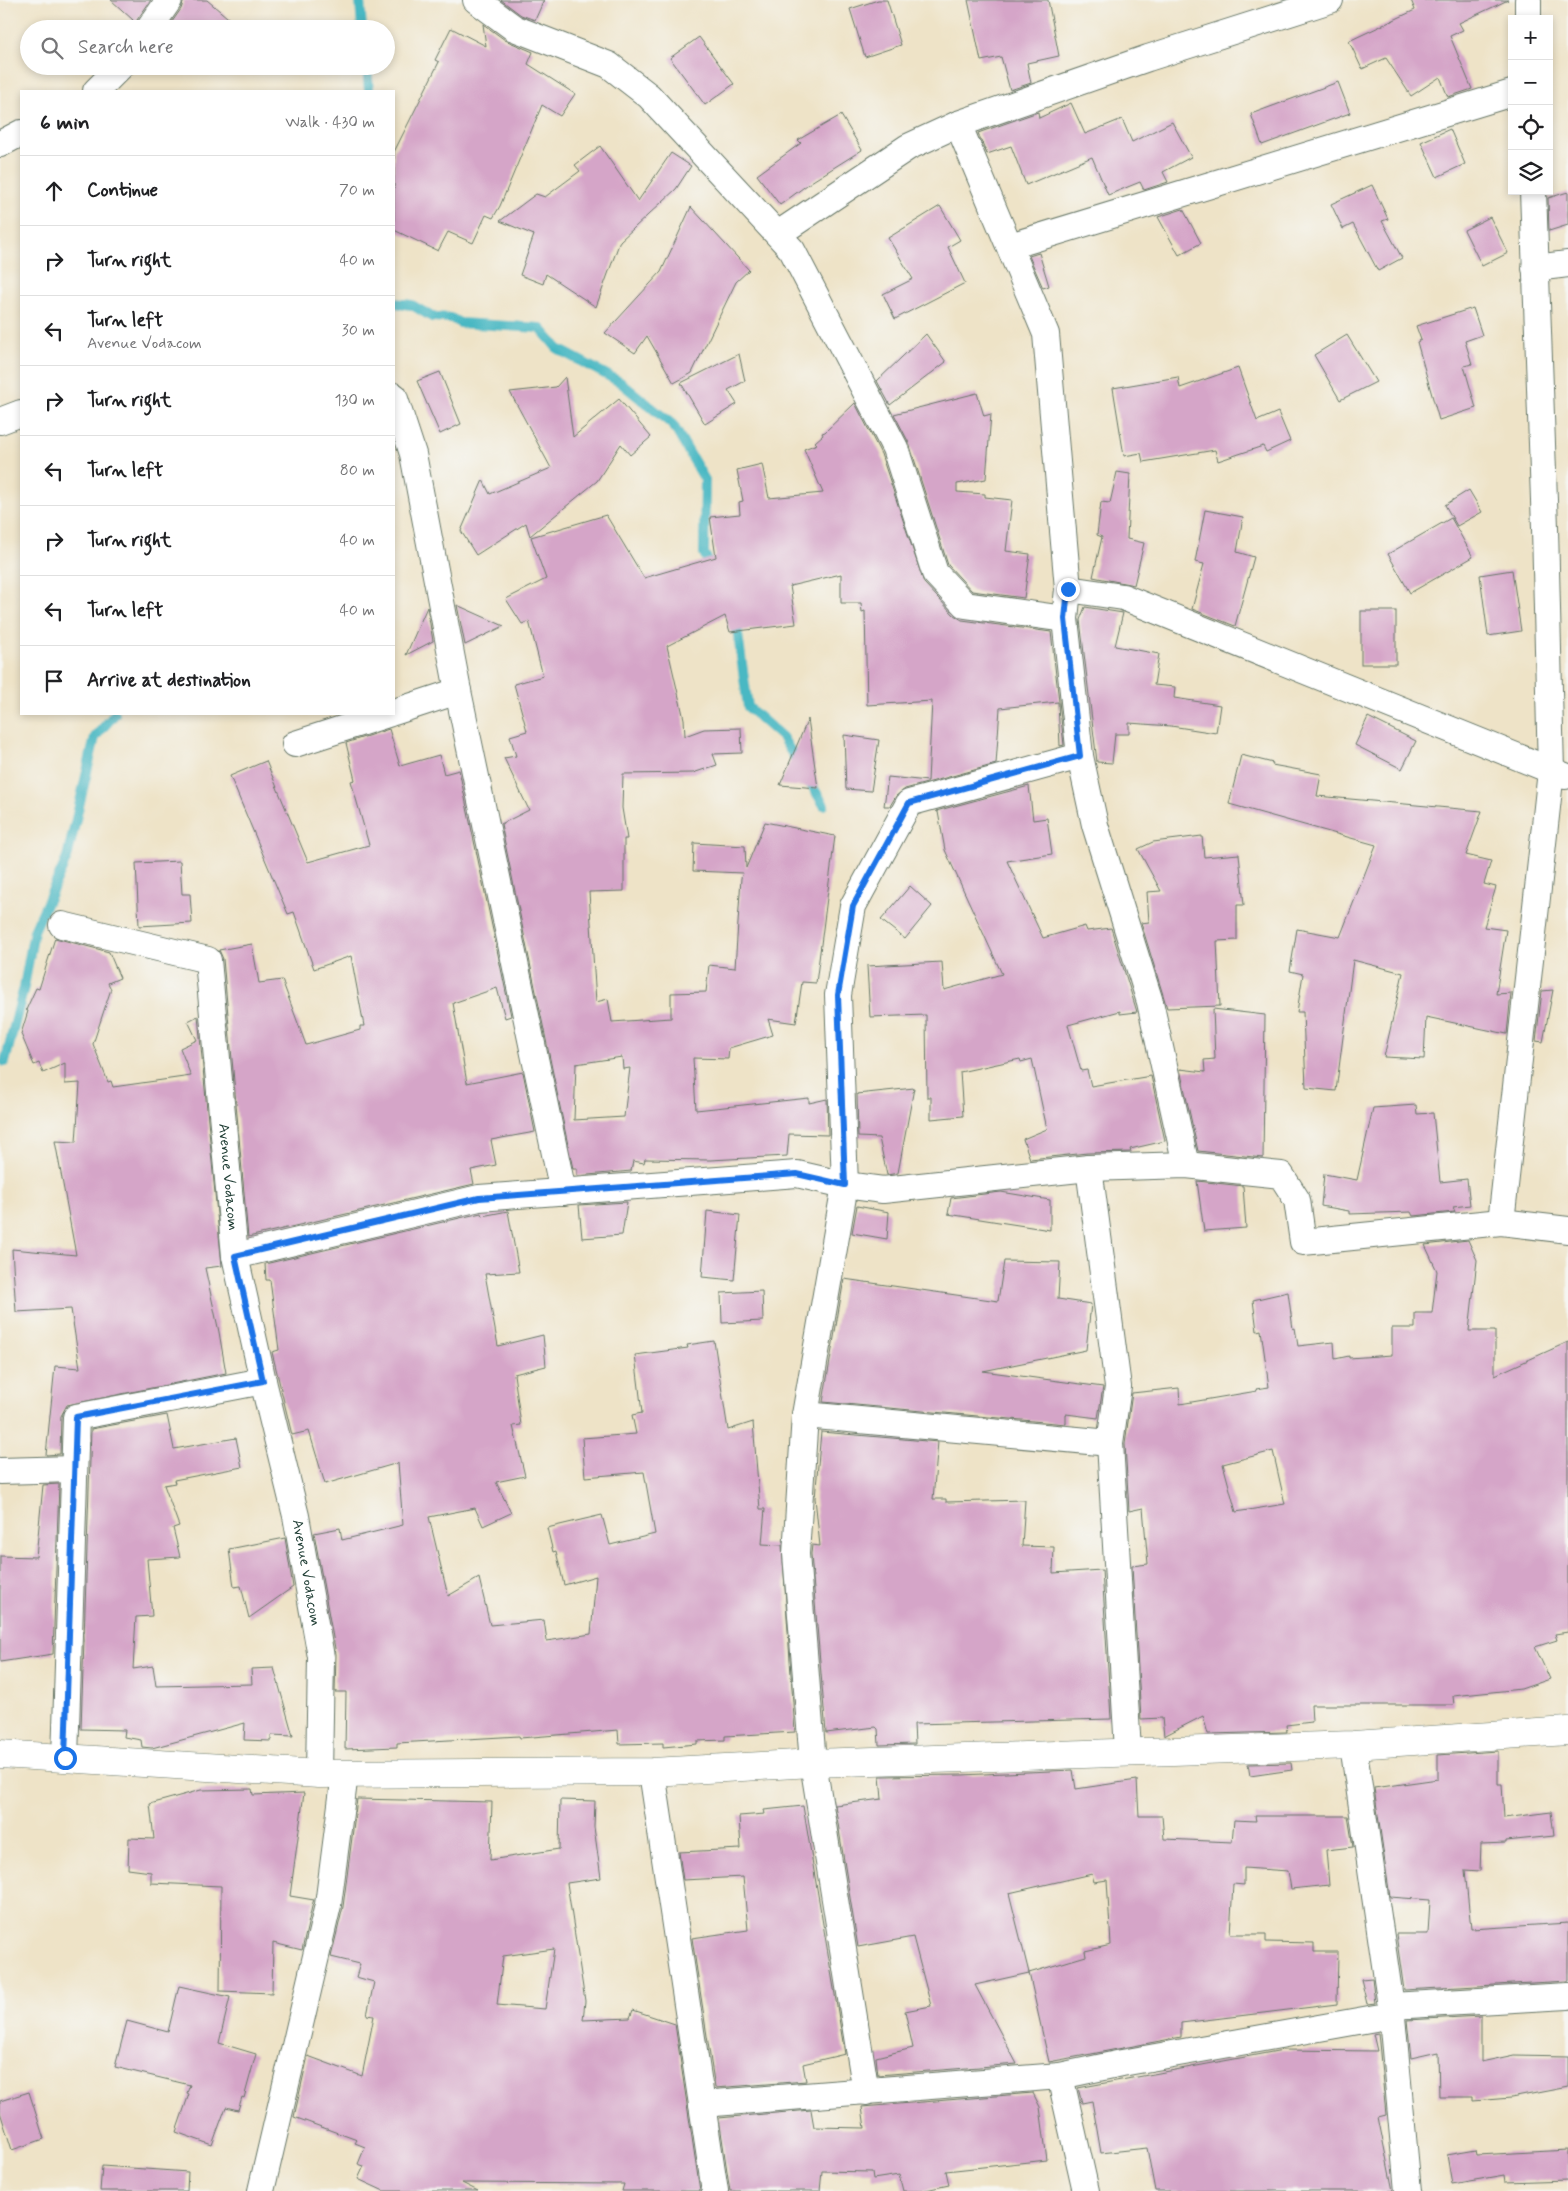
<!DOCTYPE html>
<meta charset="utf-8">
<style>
:root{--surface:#fff;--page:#f6f6f6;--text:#202124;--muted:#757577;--line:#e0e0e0}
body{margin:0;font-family:Mynerve,sans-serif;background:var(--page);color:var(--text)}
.controls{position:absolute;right:15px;top:15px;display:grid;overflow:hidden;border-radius:0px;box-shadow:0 2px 8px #0003}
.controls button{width:45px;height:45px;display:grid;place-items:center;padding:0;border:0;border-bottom:1px solid var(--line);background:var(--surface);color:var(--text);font:25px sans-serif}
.stop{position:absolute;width:15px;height:15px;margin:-11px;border:4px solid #1a73e8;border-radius:50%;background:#fff}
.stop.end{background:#1a73e8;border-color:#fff;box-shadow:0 1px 5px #0008}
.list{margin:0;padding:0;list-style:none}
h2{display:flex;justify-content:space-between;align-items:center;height:65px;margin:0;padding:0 20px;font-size:21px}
h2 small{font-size:16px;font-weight:400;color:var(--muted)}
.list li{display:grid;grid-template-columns:32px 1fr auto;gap:15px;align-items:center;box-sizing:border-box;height:70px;padding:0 20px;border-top:1px solid var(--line)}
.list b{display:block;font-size:19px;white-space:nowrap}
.list p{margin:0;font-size:16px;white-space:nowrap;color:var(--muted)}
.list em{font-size:16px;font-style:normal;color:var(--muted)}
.icon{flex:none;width:28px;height:28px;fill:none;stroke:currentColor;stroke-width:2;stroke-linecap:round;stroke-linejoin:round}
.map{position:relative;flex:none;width:1568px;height:2191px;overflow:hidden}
.search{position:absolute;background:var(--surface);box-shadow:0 2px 8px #0003;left:20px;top:20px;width:375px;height:55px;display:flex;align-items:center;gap:12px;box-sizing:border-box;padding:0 18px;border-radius:28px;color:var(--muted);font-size:19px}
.panel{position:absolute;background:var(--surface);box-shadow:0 2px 8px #0003;left:20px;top:90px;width:375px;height:625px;border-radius:0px}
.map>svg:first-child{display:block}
</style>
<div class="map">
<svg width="1568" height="2191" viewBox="0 0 1568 2191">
<rect width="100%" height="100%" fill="#f6f6f2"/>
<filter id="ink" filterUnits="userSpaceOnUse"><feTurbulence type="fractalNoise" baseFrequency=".02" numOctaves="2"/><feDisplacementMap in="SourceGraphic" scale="10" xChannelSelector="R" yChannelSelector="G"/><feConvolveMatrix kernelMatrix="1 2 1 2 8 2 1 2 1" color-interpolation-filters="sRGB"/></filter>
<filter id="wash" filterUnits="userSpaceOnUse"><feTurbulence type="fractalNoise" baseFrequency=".0096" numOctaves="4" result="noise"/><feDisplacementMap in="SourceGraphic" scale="20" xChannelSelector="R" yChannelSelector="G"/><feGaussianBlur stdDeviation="1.12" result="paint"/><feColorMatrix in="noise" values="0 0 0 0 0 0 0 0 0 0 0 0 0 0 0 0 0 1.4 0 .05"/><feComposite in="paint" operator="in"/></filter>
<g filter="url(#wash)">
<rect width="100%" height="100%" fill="#eee3c7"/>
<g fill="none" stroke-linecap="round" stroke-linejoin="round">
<g stroke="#4ab8c3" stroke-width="10">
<path d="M360 0 362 29"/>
<path d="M367 66 369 91"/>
<path d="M394 303 412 305 432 317 451 318 460 323 540 328 558 349 620 382 673 425 705 480 704 553 712 570"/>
<path d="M736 620 748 707 782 737 824 805"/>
<path d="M5 1062 24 987 34 931 67 858 95 737 115 714"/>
</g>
</g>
<g id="blocks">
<g fill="#d5a5c8" fill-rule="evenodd">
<path d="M111 0H151L137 20 134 29 127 27 133 20Z"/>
<path d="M184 0H207L241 29H167L181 9Z"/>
<path d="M501 0H544L535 20 521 15Z"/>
<path d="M878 0H887L901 45 865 57 850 9Z"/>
<path d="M968 0H1048L1059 56 1027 63 1031 83 1010 90 1001 57 981 61Z"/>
<path d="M1411 0H1508L1459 23 1463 30 1450 36 1472 89 1448 97 1440 77 1411 96 1386 58 1362 69 1349 41 1415 10Z"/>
<path d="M483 24 505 40 533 52 528 64 575 94 560 116 542 105 500 206 493 218 486 215 473 243 448 232 438 251 394 230V152L439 62 435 60 451 28 486 46Z"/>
<path d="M699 37 734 84 705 105 670 58Z"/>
<path d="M1338 82 1350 113 1262 145 1251 114Z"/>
<path d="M1071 103 1085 134 1122 119 1132 142 1172 122 1191 157 1163 172 1168 182 1144 190 1140 182 1108 195 1092 157 1026 185 1011 146 987 154 978 133 1038 112 1039 118Z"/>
<path d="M841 115 862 150 811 182 780 205 757 175 801 143 798 140Z"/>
<path d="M1450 129 1465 164 1437 177 1421 142Z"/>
<path d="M600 146 638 201 671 153 691 166 676 189 620 241 596 307 546 274 543 284 520 275 534 235 500 221 536 194 545 197 580 171 575 165Z"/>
<path d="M1372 185 1388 219 1382 221 1402 258 1378 271 1353 224 1343 229 1331 204Z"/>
<path d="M1568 192V225L1549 231 1548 198Z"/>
<path d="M940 206 960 240 948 247 965 283 895 319 883 294 913 279 888 238Z"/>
<path d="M691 207 749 270 736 282 692 373 674 383 647 336 635 353 605 333 661 272Z"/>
<path d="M1183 209 1201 243 1179 255 1158 217Z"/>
<path d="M1490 217 1508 253 1482 266 1464 230Z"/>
<path d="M1039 253 1049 286 1043 288 1029 256Z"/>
<path d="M1473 308 1482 335 1465 341 1472 364 1464 366 1476 408 1439 420 1417 342 1421 340 1416 326Z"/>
<path d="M926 334 946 362 890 405 877 381Z"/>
<path d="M1347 335 1376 382 1340 400 1314 355Z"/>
<path d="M739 354 745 381 728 390 737 404 705 424 681 383Z"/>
<path d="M1238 368 1257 421 1278 412 1290 441 1266 452 1263 446 1218 461 1215 450 1143 462 1141 453 1124 456 1113 388 1178 377 1180 388Z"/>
<path d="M440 372 461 424 440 434 417 381Z"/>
<path d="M565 377 573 437 619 399 651 437 630 455 621 444 597 481 530 536 526 523 476 555 461 531 483 480 490 494 551 468 510 392 556 387Z"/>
<path d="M977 393 984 416 991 414 986 479 957 484V492L985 494V497L1012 500 1006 551 1030 554 1024 598 972 591 948 565 909 443 894 414Z"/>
<path d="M855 403 881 454 924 583 954 615 962 620 1051 632 1064 745 1060 746 1058 702 1000 708 996 764 905 789 896 796 890 806H884L888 777 928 781 932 701 867 705 865 611 862 612 861 603H841V574L790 586 796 624 730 632 725 616 667 646 684 719 685 736 704 729 741 728 742 753 713 754 717 765 693 773 623 774 622 808 627 839H624V891L589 892 596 1002 608 999 612 1022 671 1018V993L706 992 709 965 735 968 741 878 743 873 693 871 694 843 745 846 746 868 765 822 835 836 816 983 802 982 796 1023 768 1019 773 1035 729 1048 728 1059 693 1058 696 1110 809 1098V1103L827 1099 828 1135 789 1134 787 1156 710 1160 645 1159 644 1163 633 1161 631 1171 577 1176V1169H573L501 824 529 810 504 758 516 756 510 736 527 731 514 684 543 676 529 621 522 624 506 599 546 579 531 537 606 515 644 578 716 557 710 517 740 514 739 502 743 501 737 470 762 464 769 498 823 493 804 449 817 444 815 442 823 435 822 433 825 432ZM622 1057 623 1069 630 1068 624 1117 574 1120 576 1064Z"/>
<path d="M1117 472 1130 474 1127 539 1144 543 1134 585 1093 577 1102 537 1097 535 1101 502 1110 503Z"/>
<path d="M1469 490 1482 512 1457 526 1445 505Z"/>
<path d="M1205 510 1243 517 1237 552 1254 557 1235 626 1192 609 1204 564 1195 562Z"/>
<path d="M1451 518 1473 557 1410 593 1388 554Z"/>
<path d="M1512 570 1521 631 1488 636 1480 575Z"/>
<path d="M457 605 504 626 465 645Z"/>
<path d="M427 607 433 641 406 655Z"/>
<path d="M1085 607 1123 613 1115 646 1159 654 1154 685 1175 687 1174 698 1220 705 1216 733 1171 726 1129 723V734H1115L1112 763 1097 762 1080 620Z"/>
<rect x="1361" y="611" width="35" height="53"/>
<path d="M1368 717 1416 741 1402 769 1355 745Z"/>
<path d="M808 719 818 788 780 785Z"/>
<path d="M389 729 400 766 439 755 444 774 459 770 511 1016 505 1018 497 988 453 1003 467 1083 523 1072 535 1132 491 1140 496 1165 471 1170 474 1184 248 1237 223 959 219 950 252 944 259 983 282 980 306 1045 360 1030V1026H364L351 956 314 969 294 912 288 914 230 776 266 761 308 862 369 845 351 781 355 780 346 743Z"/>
<path d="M844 735 879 740 871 791 846 789Z"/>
<path d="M1241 755 1273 763 1272 765 1321 774 1317 796 1482 811 1466 855 1491 861 1484 884 1496 887 1484 927 1506 930 1496 994 1511 993 1507 1034 1426 1017 1424 1059 1384 1057 1403 973 1353 960 1336 1091 1306 1088 1303 1012H1297L1303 974 1290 971 1297 929 1340 937 1376 845 1229 804Z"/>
<path d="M1029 786 1033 820 1047 818 1052 854 1007 861 1043 938 1085 926 1087 931 1111 928 1137 1012 1120 1014V1011L1068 1025 1081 1071 1087 1070 1091 1086 1151 1076 1165 1141 1130 1149 1131 1152 1087 1153 1030 1159 1023 1139 1047 1129 1032 1059 1021 1062 1020 1059 960 1072 963 1116 931 1119V1097H927L926 1015 870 1017 867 966 942 962 944 990 1002 974 945 850 938 812 936 811Z"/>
<path d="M1202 836 1204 857 1239 854 1244 905H1237V940L1217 941 1220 1006 1167 1008 1141 923 1149 922 1147 892 1161 891 1138 849 1153 842Z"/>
<path d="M180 861 182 894H190L192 923 139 926 136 863Z"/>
<path d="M910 886 932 906 905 939 881 920Z"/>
<path d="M55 938 109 952 120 978 108 983 111 989 93 1044 108 1082 111 1081 113 1087 191 1076 180 1048 197 1040 188 1021 198 1016 222 1266 205 1268 219 1332 226 1373 67 1405 61 1416 60 1454 46 1455 55 1366 80 1368 71 1309 16 1312 12 1249 76 1255 55 1141 76 1142 80 1083 65 1084V1063L43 1073 39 1063 34 1065 21 1034 28 1011 26 1010 36 988 39 989Z"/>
<path d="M1553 990 1543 1042 1536 1041 1542 991Z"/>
<path d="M1213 1009 1265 1015 1263 1158 1198 1151 1180 1069 1205 1072 1204 1060 1215 1059Z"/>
<path d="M914 1088 898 1173 887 1175 879 1138 858 1137 857 1094Z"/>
<path d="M1416 1105 1417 1114 1433 1113 1440 1182 1467 1179 1470 1205 1453 1207 1455 1212 1413 1216 1411 1212 1349 1214V1211L1321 1206 1324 1174 1357 1180 1373 1108Z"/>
<path d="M1197 1181 1243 1186 1246 1228 1204 1231Z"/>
<path d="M1001 1192 1050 1200V1230L948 1214 951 1198Z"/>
<path d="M627 1202 622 1235 582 1238 579 1205Z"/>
<path d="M857 1206 889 1212 887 1239 852 1233Z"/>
<path d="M508 1211 519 1272 485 1274 498 1346 543 1335 546 1366 514 1374 521 1425 513 1426 525 1476 496 1482 511 1513 483 1526 475 1508 429 1517 448 1596 479 1578 490 1625 544 1620 547 1641 591 1634 596 1576 564 1585 556 1551 553 1552 547 1528 602 1515 610 1545 655 1534 644 1472 585 1477 582 1438 636 1434 632 1415 642 1413 635 1355 688 1348 687 1345 714 1341 728 1430 753 1422 760 1509H765L762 1544 782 1545 795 1732 725 1736V1740L697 1741V1744L663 1747V1743L619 1744 618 1730 520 1738 519 1736 397 1743V1747L345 1749 346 1692H335L336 1654 314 1533 340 1528 342 1540 403 1525 398 1463 325 1484 309 1431 292 1435 272 1352 279 1350 270 1280H266L265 1264 481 1213 482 1216Z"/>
<path d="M707 1211 740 1215 734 1280 702 1277Z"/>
<path d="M1468 1240 1477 1260 1469 1331H1495V1375L1568 1342V1632L1555 1634 1557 1640 1535 1647 1550 1679 1521 1689 1453 1696 1454 1705H1311L1312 1722 1286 1725 1287 1732 1208 1734 1203 1716 1164 1736 1162 1718 1141 1719 1132 1566 1148 1564 1143 1508 1129 1511 1125 1444 1132 1393 1179 1388 1180 1404 1257 1391 1256 1389 1269 1387 1261 1330 1257 1331 1253 1300 1288 1292 1293 1329 1295 1328 1298 1346 1334 1342 1335 1359 1349 1356V1358L1392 1355V1328H1415V1313H1432L1437 1271 1425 1245ZM1273 1451 1285 1504 1236 1512 1223 1464Z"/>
<path d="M1004 1261 1060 1262 1058 1299 1091 1304 1086 1350 983 1371 1103 1387 1098 1418 1066 1414V1424L823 1402 844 1279 998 1301Z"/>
<path d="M762 1291 763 1321 722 1323 721 1293Z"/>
<path d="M167 1415 174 1449 236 1438 242 1467 174 1480 175 1483 164 1485 179 1526 173 1528 180 1557 147 1559 152 1616 136 1617 133 1669 153 1666 156 1686 252 1684 251 1669 274 1668 293 1736 271 1735V1741L244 1740 245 1723 152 1748 142 1747 141 1740 124 1737 125 1730 81 1729 91 1429Z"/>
<path d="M821 1432 938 1442 933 1499H946V1502L1025 1500 1022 1546 1054 1547 1053 1573 1102 1570 1111 1719 914 1724 915 1744 879 1745 878 1729 876 1727 826 1733 811 1554 812 1545 820 1546 815 1498Z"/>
<path d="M59 1484 53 1654 0 1662V1556L36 1557 43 1485Z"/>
<path d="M285 1538 293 1587 249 1618 241 1586 234 1587 229 1549Z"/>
<path d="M1498 1751V1784H1502L1504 1818 1551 1812 1554 1836 1506 1841V1843L1481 1844 1480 1871 1465 1870 1471 1929 1568 1923V1981L1404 1990 1396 1934H1428L1430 1900 1390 1897 1374 1788 1438 1779V1755Z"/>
<path d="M1291 1763 1292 1770 1250 1776 1248 1764Z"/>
<path d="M1073 1770 1076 1789 1137 1780 1139 1816H1162L1164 1839 1232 1842 1234 1820 1256 1821 1255 1816H1348L1353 1847 1326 1850 1329 1885 1291 1889 1288 1871 1244 1868V1885L1233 1884 1230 1934H1266V1942L1314 1943V1952H1338L1337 2004 1181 2023V2037L1049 2062 1029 1973 1086 1956 1085 1951 1111 1945 1107 1880 1094 1882 1092 1874 1009 1893 1029 1973 975 1985 1017 2064 878 2075 876 2057 913 2048 905 2011 931 2006 913 1937 858 1947 835 1805 882 1799 880 1776 961 1775Z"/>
<path d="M252 1789 253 1795 304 1793 290 1896 314 1900 313 1902 302 1950 273 1943 272 1993 220 1991 221 1886 151 1883V1872L128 1869 129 1838 154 1839 150 1804 201 1790Z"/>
<path d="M357 1799 492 1802 490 1860 559 1849 560 1800 595 1801 594 1827 601 1878 567 1883 585 2001 583 2020 630 2018 633 2010 675 2024 700 2191H622L624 2184 462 2183 478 2191H384L358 2179 364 2166 358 2164 365 2147 355 2143 357 2140 294 2117 308 2056 362 2076 374 2016 367 2015 374 1982 356 1977 360 1964 331 1957 343 1907ZM554 1949 545 2009 497 2005 503 1956Z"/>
<path d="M803 1806 845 2054 803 2064 806 2081 715 2088 692 1938 748 1930 743 1877 683 1880 679 1852 741 1849 739 1816 765 1814 764 1810Z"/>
<path d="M1372 1978 1375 2003 1367 2004 1361 1979Z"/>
<path d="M179 1986 230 1997 219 2043 256 2054 244 2098 242 2097 238 2110 226 2107 212 2145 176 2132 189 2094 187 2093 190 2085 115 2067 127 2021 168 2032Z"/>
<path d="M1481 2016V2062L1514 2055 1568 2056V2087L1511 2098 1473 2101V2097H1439L1438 2052 1411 2058 1407 2020Z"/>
<path d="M1378 2033 1386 2115 1378 2117 1393 2191H1155L1147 2148 1101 2153 1092 2101 1082 2103 1078 2088 1283 2050 1377 2051 1373 2034Z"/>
<path d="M29 2092 44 2139 12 2150 0 2112V2101Z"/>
<path d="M1033 2093 1040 2107 1047 2160 946 2171 949 2185 921 2191H903L899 2175 873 2179 872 2172 822 2171 820 2191H730L719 2118 811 2110 814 2127 865 2128 862 2107Z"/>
<path d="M1476 2150 1477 2155 1568 2150V2180L1505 2182 1504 2175 1452 2184 1447 2155Z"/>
<path d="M102 2166 188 2172 187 2191H100Z"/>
</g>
</g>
</g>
<g filter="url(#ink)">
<use href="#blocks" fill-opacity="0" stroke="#677767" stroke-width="1"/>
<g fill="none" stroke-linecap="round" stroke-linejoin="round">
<g stroke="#677767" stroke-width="28">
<g id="minor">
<path d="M476 0 514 28 609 65 649 96 792 250 895 448 935 573 965 605 1065 619"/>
<path d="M1528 0V19"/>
<path d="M149 29 169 0"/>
<path d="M96 91 121 66"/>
<path d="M958 124 1046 334 1068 589 1065 619 1080 756 1095 825 1150 1002 1186 1165"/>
<path d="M0 144 21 133"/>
<path d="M778 234 908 147 958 124 1148 58 1330 0"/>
<path d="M1010 246 1512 93"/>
<path d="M1535 268 1568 264"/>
<path d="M394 396 413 454 458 691 563 1192"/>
<path d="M0 421 21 413"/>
<path d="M1068 589 1123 597 1565 776"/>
<path d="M394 712 458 691"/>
<path d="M295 744 388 714"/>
<path id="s1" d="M62 925 208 960 235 1256 263 1381 296 1516 321 1657 319 1774"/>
<path d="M1089 1168 1118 1387 1110 1443 1128 1751"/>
<path d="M1501 1222 1551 771 1545 528 1533 191"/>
<path d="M235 1256 479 1198 797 1174 845 1185 883 1190 1089 1168 1186 1165 1281 1175 1297 1200 1303 1242 1501 1222 1568 1230"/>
<path d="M805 1415 1110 1443"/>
<path d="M0 1471 74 1469"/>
<path d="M1353 1745 1391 2006 1408 2191"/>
<path d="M65 1758 76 1417 263 1381"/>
<path d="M652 1772 715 2191"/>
<path d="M1391 2006 1568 1996"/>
<path d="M1060 2076 1086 2191"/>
<path d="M866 2092 813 1763 796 1554 805 1415 845 1185 838 995 853 906 909 803 1080 756"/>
<path d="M702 2104 1060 2076 1122 2063 1392 2015"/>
<path d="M261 2191 328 1905 345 1774"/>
</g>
</g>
<g stroke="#677767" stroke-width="29">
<path id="tertiary" d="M0 1754 319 1774 652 1772 813 1763 1353 1745 1568 1731"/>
</g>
<use href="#minor" stroke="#fff" stroke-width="26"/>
<use href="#tertiary" stroke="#fff" stroke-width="28"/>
</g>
</g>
<g fill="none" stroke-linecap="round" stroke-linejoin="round" filter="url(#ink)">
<path stroke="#1a73e8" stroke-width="6" d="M65 1758 76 1417 263 1381 235 1256 479 1198 797 1174 845 1185 838 995 853 906 909 803 1080 756 1065 619 1068 589"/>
</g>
<g text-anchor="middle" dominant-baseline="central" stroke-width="4" stroke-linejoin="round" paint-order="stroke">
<g font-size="15" fill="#1f3d34" stroke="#f6f6f2">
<text stroke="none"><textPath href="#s1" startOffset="368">Avenue Vodacom</textPath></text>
<text stroke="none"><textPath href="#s1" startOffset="772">Avenue Vodacom</textPath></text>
</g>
</g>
</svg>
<div class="controls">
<button>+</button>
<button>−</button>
<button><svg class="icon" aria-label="locate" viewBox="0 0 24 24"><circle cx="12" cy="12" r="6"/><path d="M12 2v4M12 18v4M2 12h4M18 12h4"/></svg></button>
<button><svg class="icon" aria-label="layers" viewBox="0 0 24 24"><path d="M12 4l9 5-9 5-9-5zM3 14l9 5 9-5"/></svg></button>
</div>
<div class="stop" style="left:65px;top:1758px"></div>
<div class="stop end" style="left:1068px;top:589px"></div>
<div class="search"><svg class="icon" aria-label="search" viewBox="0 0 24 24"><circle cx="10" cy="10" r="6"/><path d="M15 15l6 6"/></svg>Search here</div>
<section class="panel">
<h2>6 min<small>Walk · 430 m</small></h2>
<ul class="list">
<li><svg class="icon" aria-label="ahead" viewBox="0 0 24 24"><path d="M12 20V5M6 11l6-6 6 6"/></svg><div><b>Continue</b></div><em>70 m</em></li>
<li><svg class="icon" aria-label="right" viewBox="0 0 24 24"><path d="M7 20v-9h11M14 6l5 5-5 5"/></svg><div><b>Turn right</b></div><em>40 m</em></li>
<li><svg class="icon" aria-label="left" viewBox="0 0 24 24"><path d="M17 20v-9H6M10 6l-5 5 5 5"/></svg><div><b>Turn left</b><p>Avenue Vodacom</p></div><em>30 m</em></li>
<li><svg class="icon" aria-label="right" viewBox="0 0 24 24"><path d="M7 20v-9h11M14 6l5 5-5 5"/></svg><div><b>Turn right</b></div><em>130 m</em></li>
<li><svg class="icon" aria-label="left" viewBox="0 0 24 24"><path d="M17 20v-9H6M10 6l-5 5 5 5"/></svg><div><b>Turn left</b></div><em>80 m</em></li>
<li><svg class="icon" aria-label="right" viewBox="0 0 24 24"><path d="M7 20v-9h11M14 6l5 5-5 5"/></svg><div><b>Turn right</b></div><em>40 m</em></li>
<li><svg class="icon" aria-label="left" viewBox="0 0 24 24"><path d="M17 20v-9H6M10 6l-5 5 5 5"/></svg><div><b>Turn left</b></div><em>40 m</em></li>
<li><svg class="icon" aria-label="arrive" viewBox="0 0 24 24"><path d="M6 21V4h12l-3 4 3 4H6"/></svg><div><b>Arrive at destination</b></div></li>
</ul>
</section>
</div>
